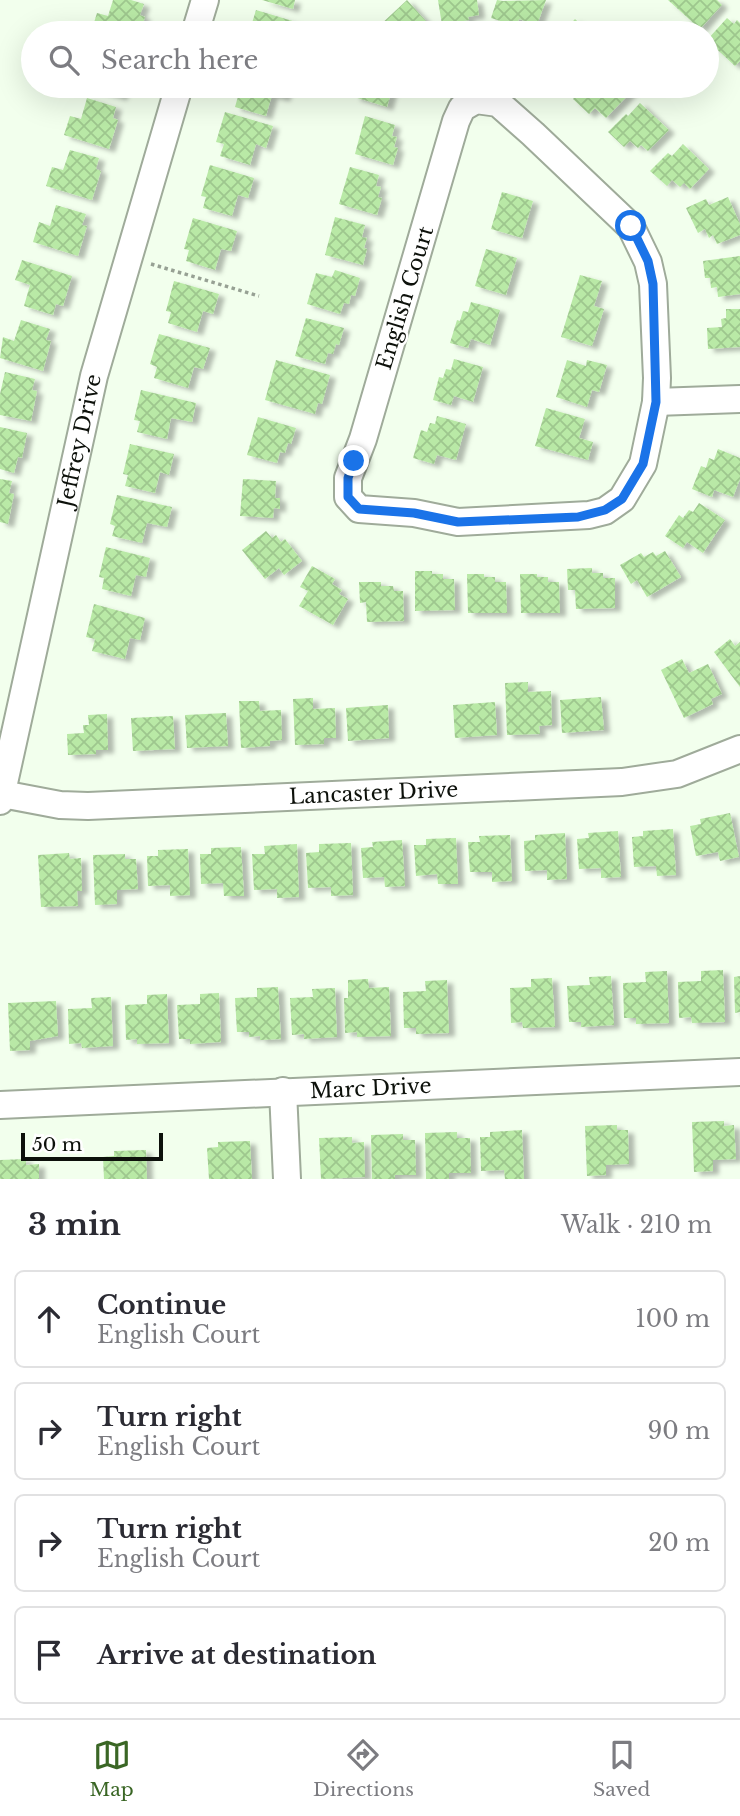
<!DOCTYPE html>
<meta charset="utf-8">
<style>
:root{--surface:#fff;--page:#f2f2f3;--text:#2b2b33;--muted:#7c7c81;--line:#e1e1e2;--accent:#3a6625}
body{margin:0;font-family:"Libre Baskerville",serif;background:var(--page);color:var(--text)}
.scale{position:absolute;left:21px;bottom:18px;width:142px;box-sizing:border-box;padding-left:7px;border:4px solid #0d110b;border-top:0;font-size:19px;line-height:24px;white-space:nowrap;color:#0d110b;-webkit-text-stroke:5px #fff;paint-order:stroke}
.stop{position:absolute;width:21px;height:21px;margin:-16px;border:5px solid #1a73e8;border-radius:50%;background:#fff}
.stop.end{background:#1a73e8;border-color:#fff;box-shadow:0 2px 7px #0008}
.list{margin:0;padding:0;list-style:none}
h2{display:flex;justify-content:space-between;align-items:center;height:91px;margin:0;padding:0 28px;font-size:30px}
h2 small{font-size:23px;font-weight:400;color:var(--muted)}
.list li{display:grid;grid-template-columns:46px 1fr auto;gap:21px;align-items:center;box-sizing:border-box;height:98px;margin:0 14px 14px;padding:0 14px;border:2px solid var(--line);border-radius:10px}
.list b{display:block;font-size:26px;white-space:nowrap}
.list p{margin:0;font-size:23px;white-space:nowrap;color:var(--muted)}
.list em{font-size:23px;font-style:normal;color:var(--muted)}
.icon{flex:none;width:38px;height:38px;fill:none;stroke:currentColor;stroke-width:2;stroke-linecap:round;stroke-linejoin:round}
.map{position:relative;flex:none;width:740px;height:1179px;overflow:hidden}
.search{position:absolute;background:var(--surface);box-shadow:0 7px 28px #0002;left:21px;right:21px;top:21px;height:77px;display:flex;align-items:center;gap:18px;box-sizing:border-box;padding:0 24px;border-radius:38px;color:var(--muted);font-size:26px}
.sheet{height:539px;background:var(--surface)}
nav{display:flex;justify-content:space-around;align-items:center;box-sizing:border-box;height:98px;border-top:2px solid var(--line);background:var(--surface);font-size:19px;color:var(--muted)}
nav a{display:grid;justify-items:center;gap:4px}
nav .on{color:var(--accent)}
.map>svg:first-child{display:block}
</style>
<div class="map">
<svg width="740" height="1179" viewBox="0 0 740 1179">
<defs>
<pattern id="building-cross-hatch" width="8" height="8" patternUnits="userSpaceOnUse" patternTransform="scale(1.75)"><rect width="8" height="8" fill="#b9e9a6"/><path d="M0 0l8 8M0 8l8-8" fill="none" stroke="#9ec78e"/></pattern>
<filter id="shadow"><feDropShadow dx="6" dy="3.5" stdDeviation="2" flood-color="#0004"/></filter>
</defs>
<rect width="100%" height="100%" fill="#f2ffed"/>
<g fill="url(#building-cross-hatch)" filter="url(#shadow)">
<path d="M113 0H131L144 4 140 15 145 17 140 33 91 32 97 13 108 16Z"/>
<path d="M262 0H295L293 9Z"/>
<path d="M407 0 426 21 419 27 424 31 422 33H384L378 27Z"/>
<path d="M438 0H477L479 15 468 17 469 20 442 25Z"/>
<path d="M497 0 503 1 546 0 537 25 519 19 517 26 491 18Z"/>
<path d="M668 0H717L722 5 700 29Z"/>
<path d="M256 10 306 25 303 33H249Z"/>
<path d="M727 18 734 24 737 20 740 23V61L735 66 707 40Z"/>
<path d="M575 19 590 33H558L561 30 563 32Z"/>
<path d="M84 86H125L121 97Z"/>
<path d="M234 86H288L284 98 272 95 266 116 235 107 239 93 232 91Z"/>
<path d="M358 86H393L387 107 354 97Z"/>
<path d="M585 86H626L632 91 606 118 595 108 589 114 573 99Z"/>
<path d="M87 98 116 107 113 118 118 120 109 149 64 135 70 116 81 119Z"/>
<path d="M640 103 669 130 648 151 641 145 638 148 630 141 624 147 608 132 626 114 628 116Z"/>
<path d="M225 112 273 126 266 148 256 144 250 165 220 156 224 144 216 142Z"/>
<path d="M365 116 395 125 392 136 397 137 394 147 398 148 393 165 355 154Z"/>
<path d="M683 144 709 169 690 189 684 183 680 187 672 180 667 186 650 171 668 153 672 156Z"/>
<path d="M70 150 99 158 96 169 101 171 92 200 46 186 52 167 63 170Z"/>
<path d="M210 165 254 178 248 198 238 195 232 216 203 208 206 197 201 196Z"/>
<path d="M350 167 379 175 376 186 381 187 378 197 382 198 377 215 339 204Z"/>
<path d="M502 192 533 201 522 238 491 229Z"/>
<path d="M728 197 740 224V235L717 244 713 235 709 238 705 229 698 233 686 208 706 199 709 205Z"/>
<path d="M56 205 86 214 82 225 87 226 78 256 33 242 39 222 50 226Z"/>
<path d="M335 217 365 225 362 237 367 238 364 248 367 249 363 265 325 255Z"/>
<path d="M193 218 237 231 231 251 221 249 215 270 186 261 189 250 184 249Z"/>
<path d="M486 249 517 258 506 295 475 286Z"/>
<path d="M740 256V294L718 297 717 287 711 288 710 278H705L703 261Z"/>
<path d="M22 260 72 276 63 306 56 304 53 315 24 306 30 285 15 280Z"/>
<path d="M335 270 360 278 355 296 351 295 349 304 344 303 340 314 307 304 316 273 332 277Z"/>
<path d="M580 275 602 281 594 306 604 309 592 346 561 337Z"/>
<path d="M174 281 219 294 213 314 203 311 197 332 168 323 171 312 166 311Z"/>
<path d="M471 302 500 310 490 345 471 339 468 348 450 343 457 320 460 321 463 311 468 312Z"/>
<path d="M726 309H740V347L708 349 707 328 722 327 721 319 726 318Z"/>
<path d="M306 318 344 328 339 345 336 344 333 354 328 353 325 364 295 356Z"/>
<path d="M21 320 50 329 46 340 51 341 43 371 0 358 3 337 14 341Z"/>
<path d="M159 334 210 348 203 369 194 367 188 388 154 378 157 367 150 364Z"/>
<path d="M454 359 483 367 473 402 454 396 451 405 433 400 439 377 443 378 446 369 451 370Z"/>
<path d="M276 360 330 375 322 404 318 403 315 414 265 400Z"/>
<path d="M567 360 586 366 587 360 607 365 599 392 592 390 587 407 556 397Z"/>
<path d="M5 372 35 379 32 390 37 391 31 421 0 415V394Z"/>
<path d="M141 390 196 403 192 422 171 418 167 439 137 432 140 421 134 420Z"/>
<path d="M546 408 585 419 579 438 593 442 588 460 535 446Z"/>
<path d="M437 416 466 424 456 460 437 455 434 464 413 458 421 430 427 432 430 423 435 424Z"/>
<path d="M258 417 296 428 291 444 288 443 285 453 280 452 277 463 247 455Z"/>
<path d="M0 427 27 433 22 458 18 457 14 473 0 469Z"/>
<path d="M130 444 174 454 169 475 160 472 155 493 125 486 128 475 123 474Z"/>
<path d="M718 449 740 458V479L733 497 714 490 712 497 692 489 701 466 706 468 709 458 714 460Z"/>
<path d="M0 479 12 481 9 493 14 494 8 524 0 522Z"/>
<path d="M243 479 276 481 275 498H280V509L274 508 273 518 240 516Z"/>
<path d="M117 495 172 507 167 527 147 523 142 543 112 536 115 526 110 524Z"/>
<path d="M699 503 725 520 703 553 687 542 683 548 665 536 679 515 683 518 689 510 693 512Z"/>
<path d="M266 531 272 538 276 535 281 542 285 539 302 561 284 575 279 568 265 579 242 550Z"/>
<path d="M106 547 150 558 146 577 136 575 131 596 102 589 104 578 99 577Z"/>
<path d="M665 551 681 577 647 597 637 580 631 584 620 565 641 553 644 557 653 552 656 556Z"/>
<path d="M312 566 335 579 332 584 342 590 339 594 348 599 333 625 299 606 308 591 300 587Z"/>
<path d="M592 568V573H603V578H615V608L576 609 575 590H568L567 569Z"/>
<path d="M415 571H432V574H443V579H454L455 610 415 611Z"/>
<path d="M467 574H484V577H495V582H506L507 613H468Z"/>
<path d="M520 574H537V577H548V582H559L560 613H521Z"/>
<path d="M359 582H381V586H393L394 591H403L404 621 367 622 366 602 360 603Z"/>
<path d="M94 604 145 618 140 640 130 638 125 659 92 651 95 639 86 637Z"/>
<path d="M730 639 735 646 740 642V687L714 652Z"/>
<path d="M682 659 689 673 708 664 722 694 711 699 713 704 684 718 661 670Z"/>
<path d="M528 682V692L551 691 552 725 539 726 540 734 507 735 505 683Z"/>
<path d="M601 697 604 730 562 733 560 700Z"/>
<path d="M313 698V709L335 708 336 738H324V744L295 745 293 699Z"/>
<path d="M239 701H259L260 711 281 710 282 740 270 741V746L241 748Z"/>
<path d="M495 702 497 735 455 738 453 705Z"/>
<path d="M388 705 389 738 348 741 346 708Z"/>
<path d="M226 713 228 746 187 748 185 715Z"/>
<path d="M107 714 108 750H96V754L68 755 67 734 84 733 83 725H89L88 715Z"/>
<path d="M173 716 175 749 133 751 131 718Z"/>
<path d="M730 813 739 857 720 861 718 852 696 856 690 826 701 824 700 819Z"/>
<path d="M673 829 676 875 657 876 656 866 634 867 632 837 643 836V831Z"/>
<path d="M618 831 621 877 601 878V868L579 869 577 839 589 838 588 833Z"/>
<path d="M565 833 567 879 547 880V870L525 871 524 841 535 840V835Z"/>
<path d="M510 835 512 881 492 882V872H470L468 842H480L479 836Z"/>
<path d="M456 838 458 884H438L437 874 416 876 414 845H426V839Z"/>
<path d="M402 840 405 886 385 887 384 877 363 878 361 848 373 847 372 842Z"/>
<path d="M351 843 353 895 331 896V887L308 888 306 853 319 852V844Z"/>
<path d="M297 844 299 897 277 898V889L254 890 252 854H265L264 846Z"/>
<path d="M241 847 244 896H224L223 883 201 884 200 854H211V848Z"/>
<path d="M188 849 190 895 170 896V885L148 886 147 856H158V850Z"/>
<path d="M69 853 70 859 81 858 82 891H77L78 906 41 907 38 855Z"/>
<path d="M125 854V859H136L138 889 117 890V904L95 905 93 855Z"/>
<path d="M723 970 725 1022 692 1023 691 1017 679 1018 678 982 701 981V971Z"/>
<path d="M667 971 669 1023 636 1024V1018H624L623 983 646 982 645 972Z"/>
<path d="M611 976 614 1025 581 1027V1022H569L567 986 590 985 589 977Z"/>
<path d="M740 976V1012L735 1013 734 977Z"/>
<path d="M552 978 555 1027 523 1028 522 1022 511 1023 510 988 531 987V979Z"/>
<path d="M368 979 369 988 389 987 391 1036 357 1037V1032L345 1033 344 998H348V980Z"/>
<path d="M447 980 449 1033 416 1034V1028H404L403 992 426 991 425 981Z"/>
<path d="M278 987 281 1039 260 1040V1036L249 1037V1032H237L235 998 257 997V988Z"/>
<path d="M335 988 337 1037 304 1039V1034L292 1035 290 998 313 997 312 989Z"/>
<path d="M219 993 221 1042 190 1044V1039H179L177 1005 200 1004V994Z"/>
<path d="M167 994 169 1043 137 1044V1039L126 1040 125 1005 147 1004V995Z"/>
<path d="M111 997 113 1046 82 1048 81 1043 69 1044 68 1009 92 1008 91 998Z"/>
<path d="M56 1001 58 1036 30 1041V1050L10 1051 8 1003Z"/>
<path d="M724 1121V1126L734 1125 736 1159 713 1160V1171L694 1172 692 1122Z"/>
<path d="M617 1125V1130H628L629 1164 606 1165V1175L587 1176 585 1126Z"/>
<path d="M522 1130 524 1179H505L504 1170 481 1171 480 1137H490V1132Z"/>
<path d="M457 1132V1138H470L471 1173H449V1179H426L425 1133Z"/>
<path d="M403 1134V1140H415L416 1175H395V1179H372L371 1135Z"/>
<path d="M352 1137V1143L364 1142 365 1177 321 1179 319 1138Z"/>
<path d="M250 1141 252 1179H209L207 1148 218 1147V1142Z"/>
<path d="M146 1150 147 1179H104L103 1157 114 1156V1151Z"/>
<path d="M26 1159V1165L39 1164V1179H0V1160Z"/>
</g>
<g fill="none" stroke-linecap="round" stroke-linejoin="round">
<g stroke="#9fab9a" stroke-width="30">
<g id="minor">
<path d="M195 33 205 0"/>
<path d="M476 100 498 103 533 134 631 227 648 262 653 284 657 378 656 402 643 464 622 499 605 511 589 515 458 522 414 513 359 509 348 497V478L363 439 456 121 462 108Z"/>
<path d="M656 402 740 399"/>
<path id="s1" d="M2 794 60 805 88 806 622 782 677 774 740 749"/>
<path id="s2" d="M0 801 94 376 179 86"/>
<path d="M283 1091 287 1179"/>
<path id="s3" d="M0 1105 740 1072"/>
</g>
</g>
<path stroke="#97a194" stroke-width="3.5" stroke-dasharray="3.5 3.5" stroke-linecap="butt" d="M151 264 259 296"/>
<use href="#minor" stroke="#fff" stroke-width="26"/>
</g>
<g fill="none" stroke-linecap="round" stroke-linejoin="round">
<path stroke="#1a73e8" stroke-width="9" d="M354 461 348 478V497L359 509 414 513 458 522 578 517 605 510 622 499 643 464 656 402 653 284 648 261 631 226"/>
</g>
<g text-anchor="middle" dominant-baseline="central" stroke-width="5" stroke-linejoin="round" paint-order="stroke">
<g font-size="21" fill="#0d110b" stroke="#fff">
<text transform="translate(405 298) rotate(-73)">English Court</text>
<text stroke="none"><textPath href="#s2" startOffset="369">Jeffrey Drive</textPath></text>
<text stroke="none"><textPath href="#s1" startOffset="373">Lancaster Drive</textPath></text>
<text stroke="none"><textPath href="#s3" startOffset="371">Marc Drive</textPath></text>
</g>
</g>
</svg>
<div class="scale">50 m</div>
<div class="stop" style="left:631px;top:226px"></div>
<div class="stop end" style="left:354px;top:461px"></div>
<div class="search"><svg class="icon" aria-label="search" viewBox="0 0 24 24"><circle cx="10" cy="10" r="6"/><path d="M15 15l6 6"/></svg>Search here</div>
</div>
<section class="sheet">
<h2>3 min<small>Walk · 210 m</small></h2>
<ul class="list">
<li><svg class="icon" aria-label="ahead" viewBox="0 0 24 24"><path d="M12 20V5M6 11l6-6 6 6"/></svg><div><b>Continue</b><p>English Court</p></div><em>100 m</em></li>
<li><svg class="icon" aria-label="right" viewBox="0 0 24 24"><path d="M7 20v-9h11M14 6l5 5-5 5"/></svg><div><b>Turn right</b><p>English Court</p></div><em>90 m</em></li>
<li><svg class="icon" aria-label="right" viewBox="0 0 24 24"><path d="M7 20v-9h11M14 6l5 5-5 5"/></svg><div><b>Turn right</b><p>English Court</p></div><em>20 m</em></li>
<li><svg class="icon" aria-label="arrive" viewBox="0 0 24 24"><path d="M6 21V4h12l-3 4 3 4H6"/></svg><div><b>Arrive at destination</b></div></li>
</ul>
</section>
<nav>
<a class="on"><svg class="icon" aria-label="map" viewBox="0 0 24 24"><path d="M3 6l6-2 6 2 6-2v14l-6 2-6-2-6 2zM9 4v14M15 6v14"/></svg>Map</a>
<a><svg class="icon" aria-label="directions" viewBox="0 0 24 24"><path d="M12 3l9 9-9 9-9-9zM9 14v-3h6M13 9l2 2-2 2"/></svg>Directions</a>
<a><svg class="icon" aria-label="saved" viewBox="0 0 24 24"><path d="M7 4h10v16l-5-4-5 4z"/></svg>Saved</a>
</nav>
